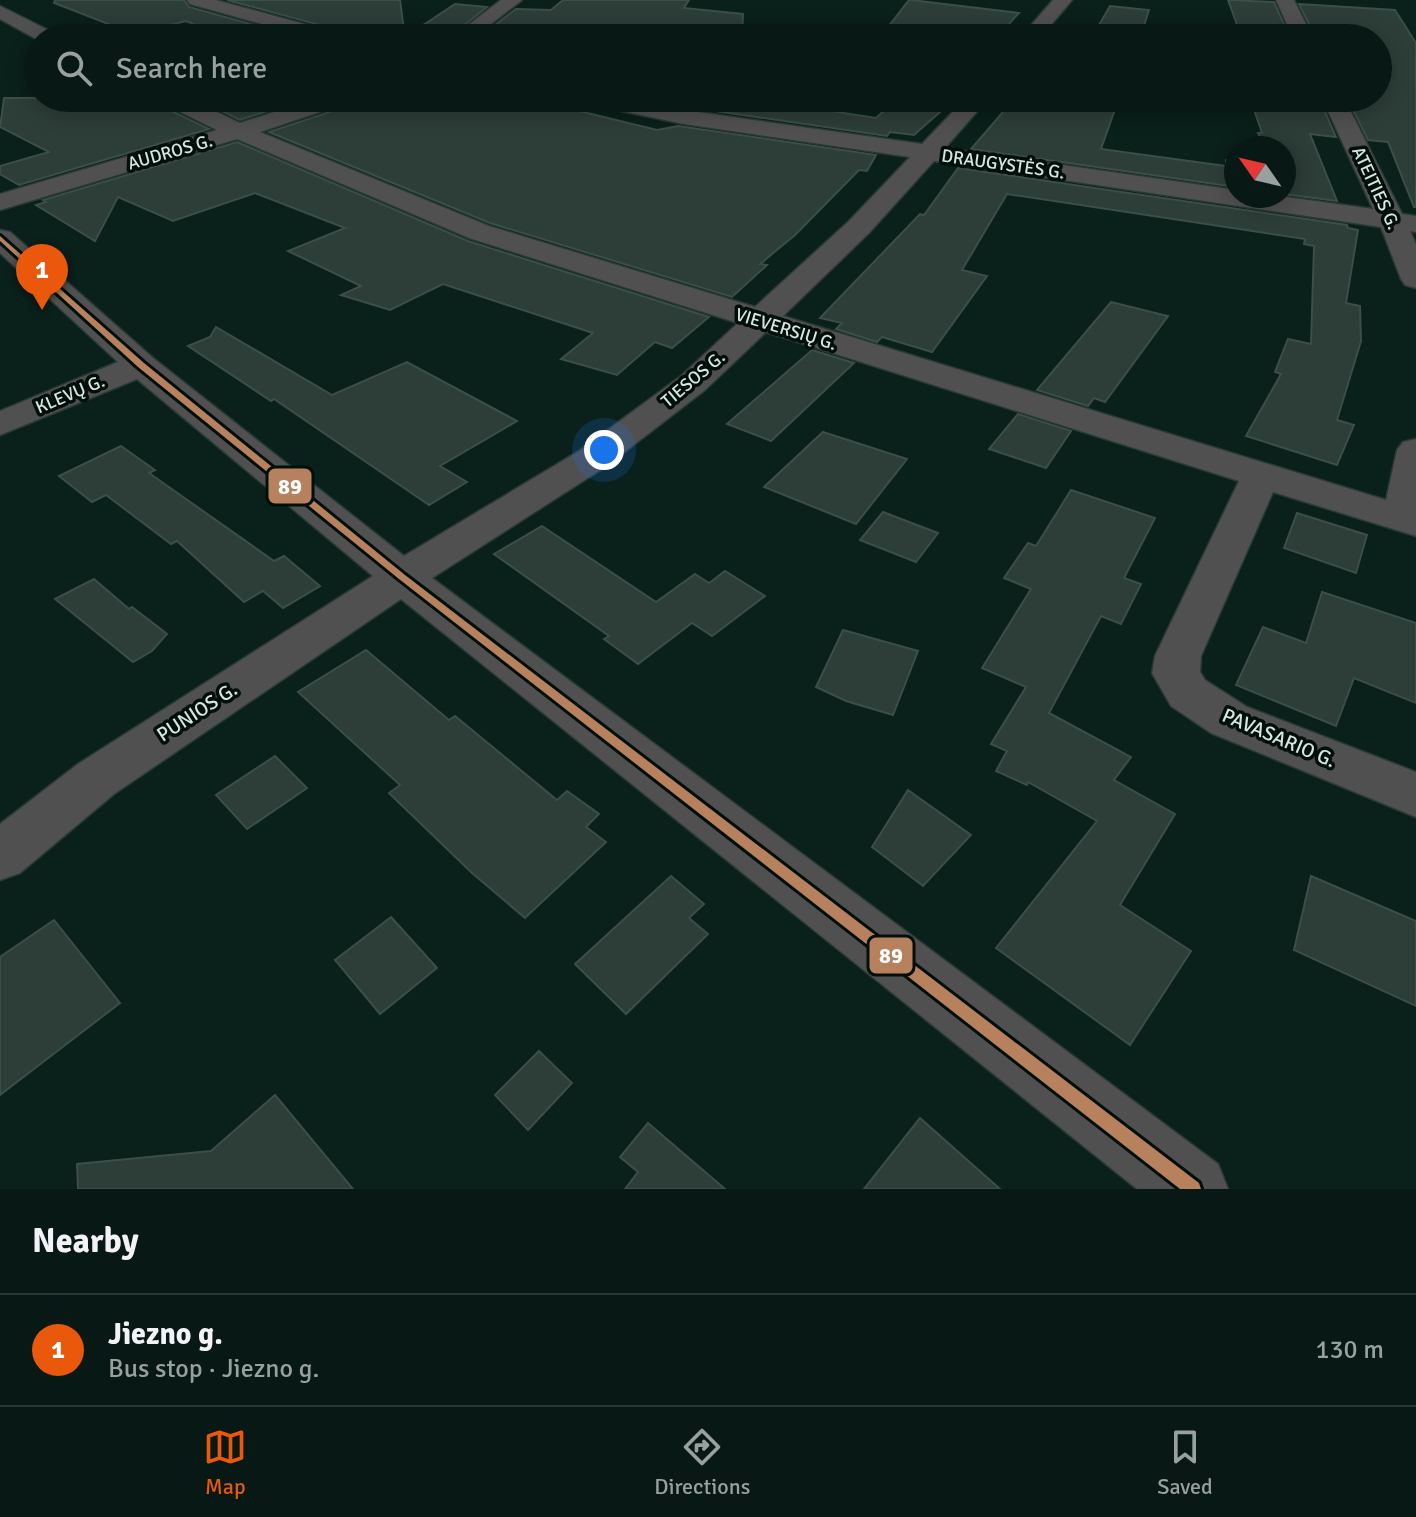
<!DOCTYPE html>
<meta charset="utf-8">
<style>
:root{--surface:#081814;--page:#162522;--text:#f1f3f6;--muted:#98a0a0;--line:#293734;--accent:#ea580c}
body{margin:0;font-family:Signika,sans-serif;background:var(--page);color:var(--text)}
.compass{position:absolute;left:1224px;top:136px;width:72px;height:72px;border-radius:50%;background:var(--surface);box-shadow:0 4px 20px #0003;rotate:304deg}
.you{position:absolute;left:604px;top:450px;width:28px;height:28px;margin:-20px;border:6px solid #fff;border-radius:50%;background:#1a73e8;box-shadow:0 0 0 12px #1a73e833}
.badge{display:grid;place-items:center;width:52px;height:52px;border-radius:50%;background:var(--accent);color:#fff;font-size:26px;font-weight:700}
.pin{position:absolute;translate:-50% -66px;filter:drop-shadow(0 2px 4px #0008)}
.pin::after{content:'';position:absolute;top:42px;width:28px;height:24px;background:inherit;clip-path:polygon(0 0,100% 0,50% 100%)}
.list{margin:0;padding:0;list-style:none}
h2{display:flex;justify-content:space-between;align-items:center;height:104px;margin:0;padding:0 32px;font-size:34px}
h2 small{font-size:26px;font-weight:400;color:var(--muted)}
.list li{display:grid;grid-template-columns:52px 1fr auto;gap:24px;align-items:center;box-sizing:border-box;height:112px;padding:0 32px;border-top:2px solid var(--line)}
.list b{display:block;font-size:30px;white-space:nowrap}
.list p{margin:0;font-size:26px;white-space:nowrap;color:var(--muted)}
.list em{font-size:26px;font-style:normal;color:var(--muted)}
.icon{flex:none;width:44px;height:44px;fill:none;stroke:currentColor;stroke-width:2;stroke-linecap:round;stroke-linejoin:round}
.map{position:relative;flex:none;width:1416px;height:1189px;overflow:hidden}
.search{position:absolute;background:var(--surface);box-shadow:0 4px 20px #0003;left:24px;right:24px;top:24px;height:88px;display:flex;align-items:center;gap:20px;box-sizing:border-box;padding:0 28px;border-radius:44px;color:var(--muted);font-size:30px}
.sheet{height:216px;background:var(--surface)}
nav{display:flex;justify-content:space-around;align-items:center;box-sizing:border-box;height:112px;border-top:2px solid var(--line);background:var(--surface);font-size:22px;color:var(--muted)}
nav a{display:grid;justify-items:center;gap:4px}
nav .on{color:var(--accent)}
.map>svg:first-child{display:block}
</style>
<div class="map">
<svg width="1416" height="1189" viewBox="0 0 1416 1189">
<rect width="100%" height="100%" fill="#0a201a"/>
<g fill="#2d3d38" stroke="#3c4e48" stroke-width="2">
<path d="M55 0H184L189 7 301 38H228L186 21 134 34 54 3Z"/>
<path d="M227 0H400L405 37 455 4 487 7 448 38H347L342 31Z"/>
<path d="M563 0H689L684 8 743 14 742 38H478L516 9 551 10Z"/>
<path d="M909 0H911L1019 13 996 38 881 36Z"/>
<path d="M1228 0 1274 2 1290 38H1242Z"/>
<path d="M1299 4 1395 10 1416 43V207H1414L1388 142 1368 140 1347 98H1378V38H1316Z"/>
<path d="M1110 6 1149 10 1140 38 1092 37Z"/>
<path d="M4 98H156L161 106 209 129 19 185 0 174V166L49 152 0 127Z"/>
<path d="M195 98H307L240 120Z"/>
<path d="M353 98H526L657 130 678 126 876 155 867 171 859 170 795 235 760 264 767 265 732 297 490 223 269 132 348 106Z"/>
<path d="M717 98H745L876 118 898 98H956L914 135 890 132 887 136 701 109Z"/>
<path d="M1015 98H1119L1101 149 1226 166V160L1236 161V187L971 149Z"/>
<path d="M1250 98H1319L1336 137 1310 134 1337 201 1284 194V148H1264L1258 133H1262Z"/>
<path d="M237 142 468 241 709 317 672 348 655 342 617 375 561 359 593 333 443 284 390 310 341 295 361 286 288 251 345 228 255 193 173 221 118 197 95 241 36 205 46 202 43 200Z"/>
<path d="M958 168 1347 225 1348 228 1358 230 1346 303 1360 306 1361 341 1337 420 1354 425 1337 465 1246 436 1281 374 1275 372 1288 339 1311 344 1314 246 1304 244 1305 239 1007 194 962 270 987 276 932 352 882 337 877 342 836 329 842 323 820 318 920 214 924 215Z"/>
<path d="M1111 302 1168 316 1105 402 1094 398 1088 406 1037 390Z"/>
<path d="M216 327 332 395 407 362 517 421 440 466 467 482 429 505 274 399 271 401 188 346 210 337Z"/>
<path d="M812 350 854 363 771 441 727 424Z"/>
<path d="M1018 414 1071 431 1046 468 989 449Z"/>
<path d="M823 432 907 459 856 524 764 487Z"/>
<path d="M121 446 155 470 149 473 274 561 284 556 320 586 283 608 263 591 244 602 177 541 171 544 106 495 92 502 59 476Z"/>
<path d="M1071 490 1155 518 1124 578 1141 584 1121 624 1101 616 1049 713 1131 757 1114 780 1175 814 1120 905 1191 951 1130 1045 996 948 1097 821 1028 782 1027 785 996 771 1007 751 991 744 1026 687 982 668 1031 589 1004 578 1028 543 1036 546Z"/>
<path d="M883 512 938 533 916 562 860 540Z"/>
<path d="M1297 513 1367 535 1356 573 1284 548Z"/>
<path d="M542 526 656 602 695 574 709 583 725 571 765 596 712 636 692 623 638 664 604 639 609 636 494 554Z"/>
<path d="M94 579 129 609 132 607 167 634 152 651 133 662 55 599Z"/>
<path d="M1322 592 1416 623V703L1354 678 1336 726 1236 685 1263 627 1306 643Z"/>
<path d="M843 630 918 651 893 715 846 701 816 687Z"/>
<path d="M366 650 449 720 455 716 557 800 567 791 599 814 586 827 606 842 525 918 472 873 389 793 400 785 298 692Z"/>
<path d="M275 756 307 788 247 829 216 795Z"/>
<path d="M908 790 971 835 923 886 872 847Z"/>
<path d="M671 876 704 904 689 918 708 934 626 1014 575 964Z"/>
<path d="M1311 876 1416 921V1006L1294 950Z"/>
<path d="M391 917 437 968 380 1014 335 960Z"/>
<path d="M54 920 120 1003 0 1095V957Z"/>
<path d="M539 1051 572 1083 528 1130 495 1095Z"/>
<path d="M275 1095 353 1189H78L77 1164 211 1151Z"/>
<path d="M920 1118 1000 1189H864Z"/>
<path d="M648 1123 725 1189H625L638 1172 620 1157Z"/>
</g>
<g fill="none" stroke-linecap="round" stroke-linejoin="round">
<g stroke="#283a35" stroke-width="3">
<g id="street">
<path d="M187 0H216L341 34 344 38H312L190 4Z"/>
<path d="M501 0H522L473 38H451Z"/>
<path d="M1053 0H1072L1040 38H1020Z"/>
<path d="M1276 0H1294L1313 38H1293Z"/>
<path d="M0 6 56 34 59 38 38 40 0 19Z"/>
<path d="M159 98H188L240 123 317 98H350L347 103 260 132 489 226 755 307 849 221 910 157 684 124 583 103 580 98H624L684 110 922 144 966 98H989L945 148 1236 190V196H1279L1373 209 1322 98H1344L1402 214 1416 216V232L1410 231 1416 244V288L1405 285 1401 279 1381 227 934 161 869 233 783 316 1386 500 1397 450 1403 442 1416 439V536L1273 492 1201 656 1200 672 1205 680 1247 707 1416 772V817L1211 733 1171 706 1152 673 1155 656 1239 481 766 332 705 390 605 467 432 578 1218 1164 1228 1189H1137L401 599 114 794 20 873 0 880V824L78 764 373 576 137 379 0 435V411L118 362 0 253V230L10 232 153 358 404 556 579 451 681 376 738 323 469 238 237 139 0 210V194L217 130 162 103Z"/>
</g>
</g>
<use href="#street" fill="#505050" fill-rule="evenodd"/>
<g stroke="#020e09" stroke-width="6">
<path id="bus-1" d="M0 236 144 363 405 575 1199 1183 1201 1189H1180L399 579 138 367 0 241Z"/>
</g>
<use href="#bus-1" fill="#b6815c" fill-rule="evenodd"/>
</g>
<g text-anchor="middle" dominant-baseline="central" stroke-width="7" stroke-linejoin="round" paint-order="stroke">
<g font-size="18" fill="#d4e8df" stroke="#020e09">
<text transform="translate(170 152) rotate(-16)">AUDROS G.</text>
<text transform="translate(1003 164) rotate(8)">DRAUGYSTĖS G.</text>
<text transform="translate(1376 188) rotate(65)">ATEITIES G.</text>
<text transform="translate(786 329) rotate(17)">VIEVERSIŲ G.</text>
<text transform="translate(693 379) rotate(-40)">TIESOS G.</text>
<text transform="translate(70 394) rotate(-23)">KLEVŲ G.</text>
</g>
<g font-size="20" fill="#d4e8df" stroke="#020e09">
<text transform="translate(197 712) rotate(-33)">PUNIOS G.</text>
<text transform="translate(1279 738) rotate(23)">PAVASARIO G.</text>
</g>
</g>
<g stroke="#020e09" stroke-width="3">
<rect x="267" y="467" width="46" height="38" rx="8" fill="#b6815c"/>
<rect x="868" y="936" width="46" height="39" rx="8" fill="#b6815c"/>
</g>
<g font-size="22" text-anchor="middle" font-weight="bold" fill="#fff">
<text x="290" y="494">89</text>
<text x="891" y="963">89</text>
</g>
</svg>
<svg class="compass" viewBox="-18 -18 36 36"><path d="M0-13l5 13h-10z" fill="#e53935"/><path d="M0 13l5-13h-10z" fill="#98a0a0"/></svg>
<div class="you"></div>
<div class="pin badge" style="left:42px;top:310px">1</div>
<div class="search"><svg class="icon" aria-label="search" viewBox="0 0 24 24"><circle cx="10" cy="10" r="6"/><path d="M15 15l6 6"/></svg>Search here</div>
</div>
<section class="sheet">
<h2>Nearby<small></small></h2>
<ul class="list">
<li><span class="badge">1</span><div><b>Jiezno g.</b><p>Bus stop · Jiezno g.</p></div><em>130 m</em></li>
</ul>
</section>
<nav>
<a class="on"><svg class="icon" aria-label="map" viewBox="0 0 24 24"><path d="M3 6l6-2 6 2 6-2v14l-6 2-6-2-6 2zM9 4v14M15 6v14"/></svg>Map</a>
<a><svg class="icon" aria-label="directions" viewBox="0 0 24 24"><path d="M12 3l9 9-9 9-9-9zM9 14v-3h6M13 9l2 2-2 2"/></svg>Directions</a>
<a><svg class="icon" aria-label="saved" viewBox="0 0 24 24"><path d="M7 4h10v16l-5-4-5 4z"/></svg>Saved</a>
</nav>
